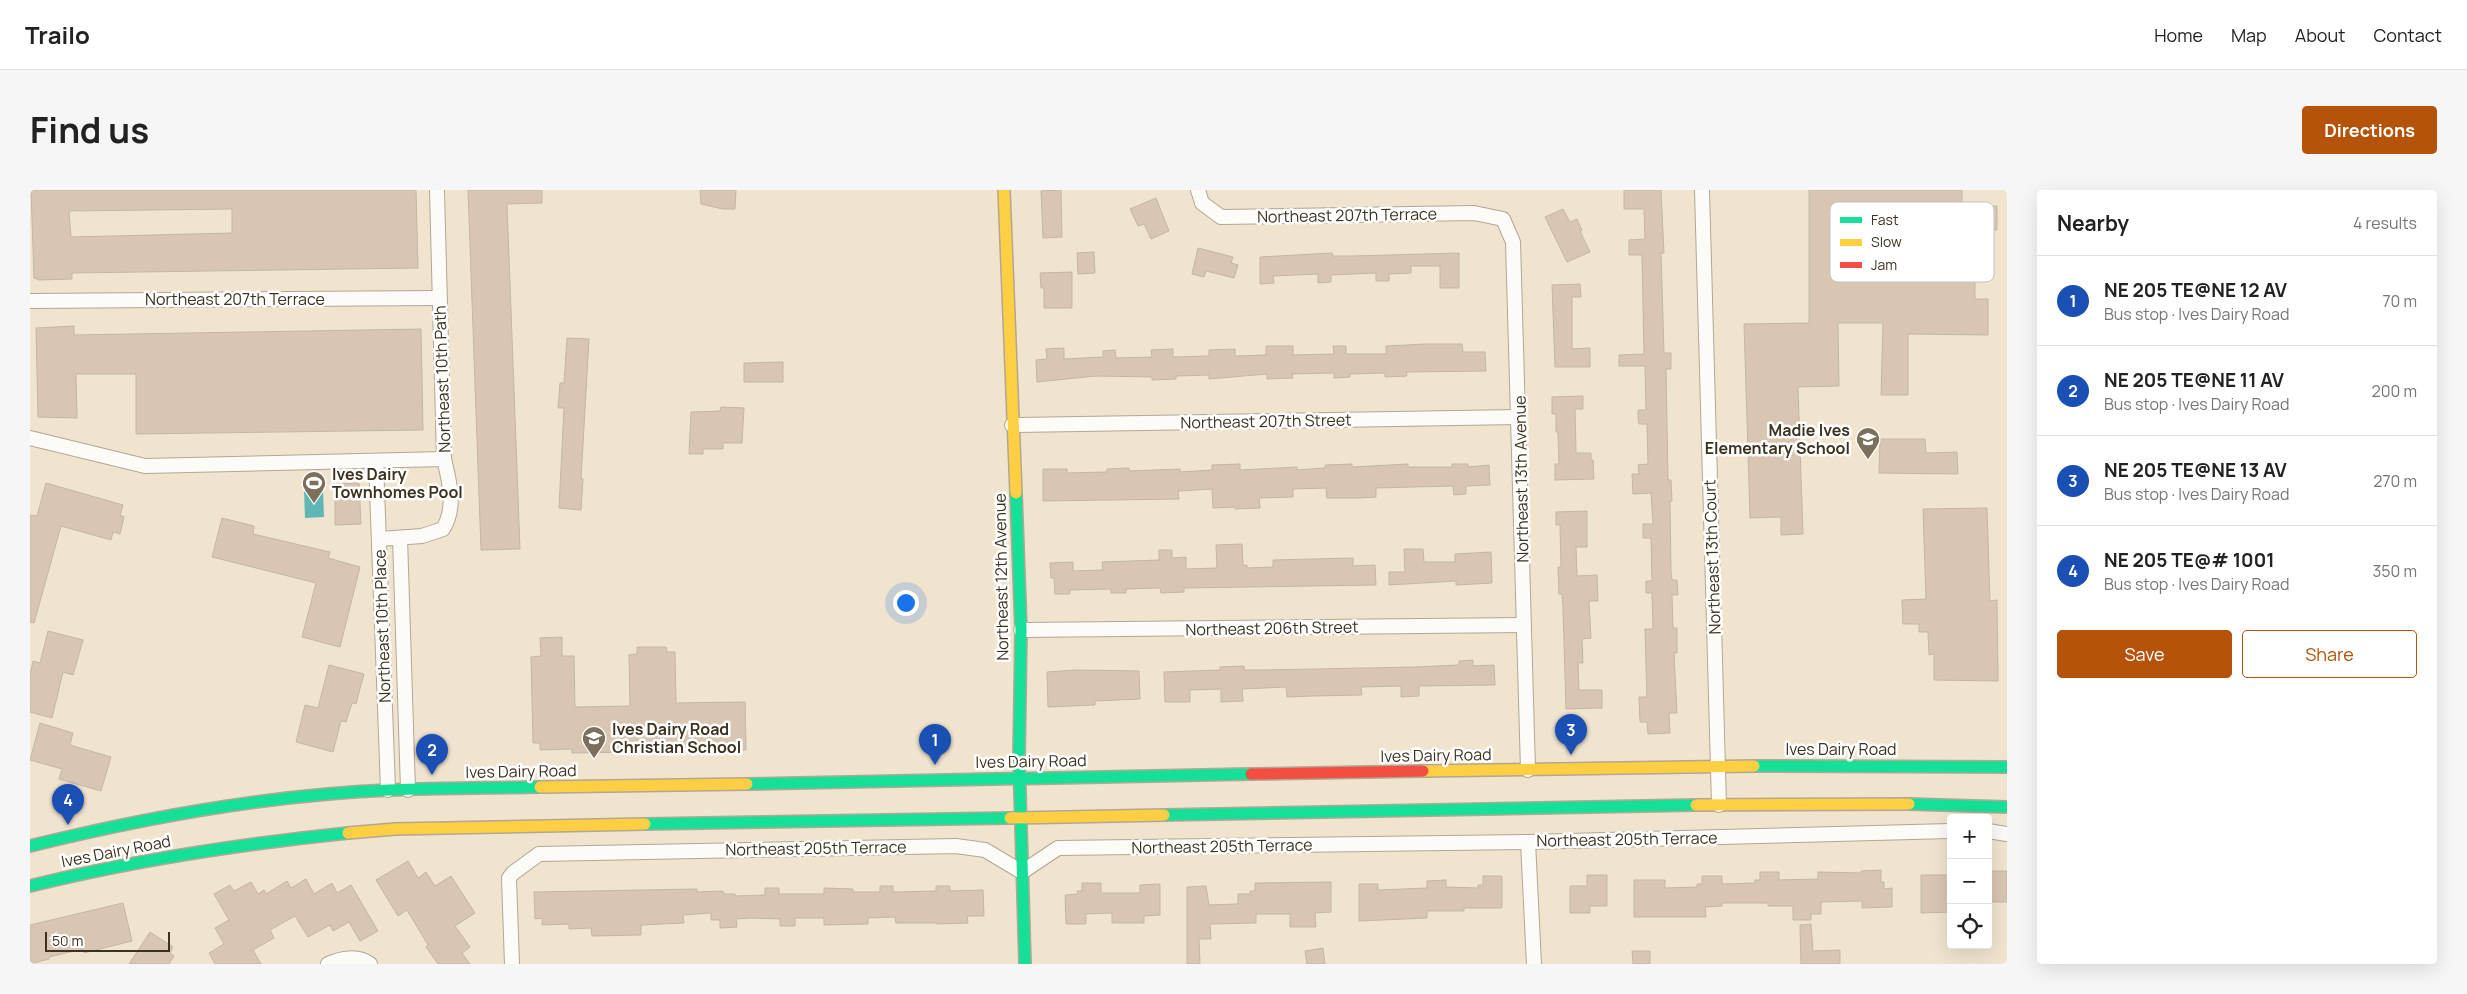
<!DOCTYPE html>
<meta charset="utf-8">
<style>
:root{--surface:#fff;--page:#f6f6f6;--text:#222;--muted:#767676;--line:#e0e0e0;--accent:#b45309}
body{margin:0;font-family:Manrope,sans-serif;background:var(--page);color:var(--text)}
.controls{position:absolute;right:15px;bottom:15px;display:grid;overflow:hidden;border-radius:5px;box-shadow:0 5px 20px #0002}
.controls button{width:45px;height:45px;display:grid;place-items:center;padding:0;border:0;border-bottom:1px solid var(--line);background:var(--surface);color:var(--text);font:25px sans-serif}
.scale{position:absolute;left:15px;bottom:12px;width:125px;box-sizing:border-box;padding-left:5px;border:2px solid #3d321f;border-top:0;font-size:14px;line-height:18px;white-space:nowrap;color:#3d321f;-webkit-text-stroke:4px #fff;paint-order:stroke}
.you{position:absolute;left:875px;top:412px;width:18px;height:18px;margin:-12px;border:4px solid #fff;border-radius:50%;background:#1a73e8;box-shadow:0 0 0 8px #1a73e833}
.badge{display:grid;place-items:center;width:32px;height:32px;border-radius:50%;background:var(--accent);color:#fff;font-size:16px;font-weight:700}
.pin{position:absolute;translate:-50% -41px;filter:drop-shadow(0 1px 2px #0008)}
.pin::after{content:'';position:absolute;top:26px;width:18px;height:15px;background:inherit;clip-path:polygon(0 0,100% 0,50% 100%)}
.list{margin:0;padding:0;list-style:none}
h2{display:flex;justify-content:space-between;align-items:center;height:65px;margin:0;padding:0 20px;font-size:21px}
h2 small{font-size:16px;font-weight:400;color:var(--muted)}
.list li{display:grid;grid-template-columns:32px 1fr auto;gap:15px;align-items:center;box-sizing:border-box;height:90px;padding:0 20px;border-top:1px solid var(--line)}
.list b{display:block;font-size:19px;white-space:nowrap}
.list p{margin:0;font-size:16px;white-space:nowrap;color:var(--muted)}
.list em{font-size:16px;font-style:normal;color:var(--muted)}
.actions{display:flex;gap:10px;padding:15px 20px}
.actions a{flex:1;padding:11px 0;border:1px solid var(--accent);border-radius:5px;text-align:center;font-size:18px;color:var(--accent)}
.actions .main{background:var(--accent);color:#fff}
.icon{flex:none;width:28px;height:28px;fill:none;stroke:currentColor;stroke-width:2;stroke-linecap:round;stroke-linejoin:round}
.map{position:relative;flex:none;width:1977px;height:774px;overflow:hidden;border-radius:5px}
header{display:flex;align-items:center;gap:30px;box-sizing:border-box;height:70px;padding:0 25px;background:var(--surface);border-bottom:1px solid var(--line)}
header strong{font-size:24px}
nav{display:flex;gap:28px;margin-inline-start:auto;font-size:18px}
.intro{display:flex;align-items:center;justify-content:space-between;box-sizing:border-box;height:120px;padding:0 30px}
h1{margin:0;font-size:35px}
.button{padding:12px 22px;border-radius:5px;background:var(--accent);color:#fff;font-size:18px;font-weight:700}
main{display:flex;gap:30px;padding:0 30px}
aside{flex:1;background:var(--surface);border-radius:5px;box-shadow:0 5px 20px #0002}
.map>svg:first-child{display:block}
</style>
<header>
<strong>Trailo</strong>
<nav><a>Home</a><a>Map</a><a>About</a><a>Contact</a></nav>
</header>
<div class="intro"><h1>Find us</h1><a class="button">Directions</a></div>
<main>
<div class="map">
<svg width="1977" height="774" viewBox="0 0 1977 774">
<rect width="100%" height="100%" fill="#f0e4cf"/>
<path fill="#5eb7b5" d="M274 300H293L294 327 275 328Z"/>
<g fill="#d8c6b2" stroke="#c3b6a6" fill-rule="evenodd">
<path d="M1 0H386L388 78 42 83V89L9 90 4 88ZM202 19V43L41 47 39 21Z"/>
<path d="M438 0H512V13L477 14 490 359 451 360Z"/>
<path d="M670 0H706L705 19H693L671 14Z"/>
<path d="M1031 0 1032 47 1013 48 1011 1Z"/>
<path d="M1594 0H1631L1634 63H1631L1634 163H1641V179H1636L1638 290H1641L1642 311H1640L1641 382 1642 390H1647L1648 405H1642L1643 438H1647V463H1644L1647 523H1639L1640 543 1618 544 1617 532H1610L1609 507H1617L1615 439H1623L1622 403H1616V391H1622L1621 348H1613V334H1623L1621 303 1603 304 1602 284H1609L1608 275 1618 274 1617 234H1609L1608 227V220H1616L1615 176H1589V165L1614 164 1612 65H1599V50L1615 49 1614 19H1594Z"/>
<path d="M1779 0H1932V16H1967V40H1951V54H1945V109H1958V145L1878 144V205H1851L1853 133H1808L1809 196 1768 197 1773 344 1751 345V327L1720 328 1714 134 1779 133Z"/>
<path d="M1126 8 1139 41 1121 49 1114 34 1108 36 1100 19Z"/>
<path d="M1533 19 1540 32 1547 29 1552 40 1550 41 1560 62 1537 72 1515 27Z"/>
<path d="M1168 58 1203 67 1201 73 1208 75 1204 88 1176 81 1174 87 1162 84Z"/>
<path d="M1064 62 1065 83 1048 84 1047 63Z"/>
<path d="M1302 63 1303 66H1323L1429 63V98H1410V76H1381V83L1359 84V91H1346V83L1301 85V92L1288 93V84L1243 86 1244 93 1230 94V67Z"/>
<path d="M1042 82V118H1014V98H1011L1010 83Z"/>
<path d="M1550 94 1551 107H1542V159L1560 158V177H1525L1522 95Z"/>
<path d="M44 136V145L391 139 393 240 106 244V184H46L47 228 8 227 6 138Z"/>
<path d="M537 148 559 149 551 289H553L551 320 529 318 534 218H528L530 193H534Z"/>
<path d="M1396 154H1432L1433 162H1455L1456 181 1376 182 1377 186 1355 187V183L1320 184V187L1304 188V183L1262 184 1263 188 1237 189V184L1179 189V185L1146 186V189L1122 190V187L1066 186 1007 192 1006 170 1017 169 1016 159 1034 158V169L1073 167V161L1085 160 1086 168 1122 167 1121 160 1143 159V167L1179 166V160L1205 159V166L1236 165V156H1263V165L1304 164 1303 156H1316V164H1356V156Z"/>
<path d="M753 172V192H714V173Z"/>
<path d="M1553 206V219H1545L1546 263H1561V270H1563L1564 289 1525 290V274H1529L1528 242H1526V224H1522V207Z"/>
<path d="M691 217 714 218 712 253H693V259H673V264H659L661 222 690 221Z"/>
<path d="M1850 249H1895L1896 263 1927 262 1928 284 1849 283Z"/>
<path d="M1210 274V280L1267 277V280L1295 278V275L1322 274V277L1378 274V277H1422V274H1438V277L1459 275 1460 295 1436 296V304L1424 305 1423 296 1346 298V307L1330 308H1297L1296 298 1263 299V307L1229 308 1230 318 1205 319V317L1183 318 1182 299 1148 301 1149 309 1013 311V279H1037V283L1077 282V279L1099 278V281L1150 279V282L1182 280V275Z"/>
<path d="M16 293 93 315 90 325 94 327 90 344 83 342 81 350 31 336 4 433 0 432V325L7 326Z"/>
<path d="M329 293 331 334 305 335V294Z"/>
<path d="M1957 318 1960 411 1967 410 1968 491 1904 490V464L1899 465 1898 442H1889V434H1873L1872 410 1896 409 1893 319Z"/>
<path d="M1557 321V357H1546L1547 386 1567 385 1568 411H1559L1561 448 1552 449 1553 473H1548L1549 500H1572V518L1536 519 1533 418 1532 404H1529L1528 377H1531L1530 335H1526V322Z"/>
<path d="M192 328 224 336 223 344 300 362 298 368 330 377 310 457 272 447 286 393 182 367Z"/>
<path d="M1212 354 1213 375H1217V378L1243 377V370L1323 368V376L1345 375 1346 395 1154 398V402L1131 403 1130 398 1096 399V403H1081V399L1040 400V404H1025L1024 388H1021L1020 373 1043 372V381L1073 380 1072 372 1129 370V360H1142V368L1156 367V379L1187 378 1186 355Z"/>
<path d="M1374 359H1393L1394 372H1425V364L1461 362 1462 393 1426 395V391L1359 395V382H1375Z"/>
<path d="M18 441 53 450 43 485 33 482 22 528 0 522V485L3 471 10 473Z"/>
<path d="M532 447V466H544L545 517 600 516 599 465 607 464V457H636L637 462H645L646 513 715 512 716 560 542 563V559L510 560V553H503L501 467 511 466 510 448Z"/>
<path d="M1443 470V476L1464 475 1465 495 1389 496V506L1371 507V496L1331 497 1332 505 1282 506 1257 507 1256 497 1212 499 1213 511 1191 512V499L1160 500V512H1135L1134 482 1190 480V477L1214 476V480H1234L1384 477 1429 475V471Z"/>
<path d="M299 475 334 484 326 514 322 513 316 532 311 531 303 562 266 552 275 515 288 518Z"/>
<path d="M1046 480 1109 481 1110 509 1065 511V515L1018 517 1017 482Z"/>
<path d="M10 533 43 543 40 555 81 567 71 601 29 589 32 579 0 570Z"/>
<path d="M378 671 388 688 396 682 405 696 421 686 445 723 425 736 440 757 432 763 440 774H408L396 757 398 755 377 720 368 726 346 690Z"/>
<path d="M1851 680V692H1854V699L1862 698V717L1832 718V711L1791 712V724H1781V730H1763V716H1738V713H1692V716L1675 717 1676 727H1604V690H1635V698L1667 697V694H1672V686H1692V694L1725 693V690H1730V682H1749V690L1788 689V682L1831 683V681Z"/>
<rect x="1958" y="681" width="19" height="31"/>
<path d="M1557 685H1577V716H1560V723H1540V696H1557Z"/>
<path d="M1891 685H1921V722L1891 723Z"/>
<path d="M1453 686H1472V718H1434V721H1397V728L1329 731V694H1348V700L1397 698V691L1416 690V697L1448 698V695H1453Z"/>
<path d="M276 689 284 704 302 693 307 703 321 695 348 741 330 751 319 732 303 741 300 735 278 747 265 726 240 740 244 748 223 760 231 774H185L179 763 194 754 185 738 199 730 184 704 200 695 204 701 221 692 228 704 234 700 236 704 257 691 261 698Z"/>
<path d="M1301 692V722L1285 723 1286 737H1260V724H1226V733L1180 734 1181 749H1169L1170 774H1157V697L1176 696 1179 715 1208 714V704H1220V701H1225V693Z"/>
<path d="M1052 693H1071V703H1110V695L1130 694V725L1114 726V733H1082V723L1056 724V734H1036L1035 705 1048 704 1047 701H1052Z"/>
<path d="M850 696H863V702L906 701V696H920V701L953 700 954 726H937L938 733 907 734V733H866L865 727 838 728V734L794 735V728H765V736H750V729L721 728 706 729 707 737 690 738V730H681V723L653 725 654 733 611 735V745L562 746 561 738 539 739V734L512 735V728L505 729 504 702 667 699V702L693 701 694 704H705V706L735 705V698H749V704H794V698L823 699V702H850Z"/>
<path d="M93 713 102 751 54 763 53 759 19 767V769L0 774V735Z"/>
<path d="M1781 734 1783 761 1810 760V774H1771L1770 735Z"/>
<path d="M120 742 143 757 140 763 144 766 139 774H99Z"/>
<path d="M1293 758 1295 774H1277L1275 761Z"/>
<path d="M1602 761H1620V774H1603Z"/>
</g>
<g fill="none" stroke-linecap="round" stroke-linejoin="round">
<g stroke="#b1a795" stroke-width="16">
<g id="street">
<path d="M1168 0 1172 13 1191 27 1444 23 1473 29 1483 52 1498 580"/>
<path d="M1672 0 1689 615"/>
<path d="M0 111 409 108"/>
<path d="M982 235 1489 227"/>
<path d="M0 248 115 276 414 269"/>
<path d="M346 272 358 600"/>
<path d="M370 348 378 600"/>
<path d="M349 349 392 346 413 339C426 318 420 293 414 269L407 0"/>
<path d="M991 440 1494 435"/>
<path d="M1958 641 1977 644"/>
<path d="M1498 652 1504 774"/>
<path d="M298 774C311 768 328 765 340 774"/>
<path d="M482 774 479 688 483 683 509 664 926 656 955 660 992 682 1028 658 1498 652 1921 641"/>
</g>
</g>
<g stroke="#b1a795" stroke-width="14">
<g id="fast">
<path d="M986 303 991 440 989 568 995 774"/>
<path d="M1724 576 1977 577"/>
<path d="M717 594 1221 584"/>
<path d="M1879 614 1977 617"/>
<path d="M1134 625 1666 615"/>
<path d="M615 634 980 628"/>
<path d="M0 656C117 627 238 605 359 600 409 598 460 598 510 597"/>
<path d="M0 696C105 670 211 654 318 643"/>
</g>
</g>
<g stroke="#b1a795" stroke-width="14">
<g id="slow">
<path d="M974 0 986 303"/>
<path d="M1393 581 1724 576"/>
<path d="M510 597 717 594"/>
<path d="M1666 615 1879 614"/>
<path d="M980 628 1134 625"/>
<path d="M318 643 365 639 615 634"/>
</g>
</g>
<g stroke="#b1a795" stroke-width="14">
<path id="jam" d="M1221 584 1393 581"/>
</g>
<use href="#street" stroke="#fdfbf8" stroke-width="14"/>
<use href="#fast" stroke="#16e098" stroke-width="11"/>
<use href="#slow" stroke="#ffcf43" stroke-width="11"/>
<use href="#jam" stroke="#f24e42" stroke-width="11"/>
</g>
<defs>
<g id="school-pin" transform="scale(1.25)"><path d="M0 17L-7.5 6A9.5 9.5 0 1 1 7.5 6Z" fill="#7c705d" stroke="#fff"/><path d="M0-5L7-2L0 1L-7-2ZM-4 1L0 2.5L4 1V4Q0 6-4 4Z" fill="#fff"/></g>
<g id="stadium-pin" transform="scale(1.25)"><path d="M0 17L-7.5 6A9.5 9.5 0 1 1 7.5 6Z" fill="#7c705d" stroke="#fff"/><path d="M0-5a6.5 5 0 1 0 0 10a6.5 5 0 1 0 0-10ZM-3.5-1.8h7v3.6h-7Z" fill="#fff"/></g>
</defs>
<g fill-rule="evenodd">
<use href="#school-pin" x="1838" y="249"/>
<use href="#stadium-pin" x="284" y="293"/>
<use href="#school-pin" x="564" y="548"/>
</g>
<g text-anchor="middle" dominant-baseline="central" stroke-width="5" stroke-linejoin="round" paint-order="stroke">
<g font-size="16" fill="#3d321f" stroke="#fff">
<text transform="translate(1317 25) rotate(-1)">Northeast 207th Terrace</text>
<text x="205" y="109">Northeast 207th Terrace</text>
<text transform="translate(412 189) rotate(-92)">Northeast 10th Path</text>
<text transform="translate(1236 231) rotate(-1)">Northeast 207th Street</text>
<text transform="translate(1491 289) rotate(-91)">Northeast 13th Avenue</text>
<text transform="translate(1682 367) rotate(-92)">Northeast 13th Court</text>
<text transform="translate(971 387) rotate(-91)">Northeast 12th Avenue</text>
<text transform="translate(352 436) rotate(-92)">Northeast 10th Place</text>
<text transform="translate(1242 438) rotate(-1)">Northeast 206th Street</text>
<text x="1811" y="559">Ives Dairy Road</text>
<text transform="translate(1406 565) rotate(-1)">Ives Dairy Road</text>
<text transform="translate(1001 571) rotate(-1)">Ives Dairy Road</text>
<text transform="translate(491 581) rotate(-1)">Ives Dairy Road</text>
<text transform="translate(1597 649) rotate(-1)">Northeast 205th Terrace</text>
<text transform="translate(1192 656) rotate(-1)">Northeast 205th Terrace</text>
<text transform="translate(786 658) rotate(-1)">Northeast 205th Terrace</text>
<text transform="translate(86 661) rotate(-11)">Ives Dairy Road</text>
</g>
<g font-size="16" font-weight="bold" fill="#3d321f" stroke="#fff" text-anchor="start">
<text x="1820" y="240" text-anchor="end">Madie Ives<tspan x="1820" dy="18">Elementary School</tspan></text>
<text x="302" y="284">Ives Dairy<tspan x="302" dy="18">Townhomes Pool</tspan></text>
<text x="582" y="539">Ives Dairy Road<tspan x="582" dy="18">Christian School</tspan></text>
</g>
</g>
<rect x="1800" y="12" width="164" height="80" rx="8" fill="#fff" stroke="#c5c2bc" stroke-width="1"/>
<rect x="1810" y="27" width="22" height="6" fill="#16e098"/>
<rect x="1810" y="49" width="22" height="7" fill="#ffcf43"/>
<rect x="1810" y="72" width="22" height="6" fill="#f24e42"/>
<g font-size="14" fill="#3d321f">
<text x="1841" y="35">Fast</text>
<text x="1841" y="57">Slow</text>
<text x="1841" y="80">Jam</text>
</g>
</svg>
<div class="controls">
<button>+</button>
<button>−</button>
<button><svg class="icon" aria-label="locate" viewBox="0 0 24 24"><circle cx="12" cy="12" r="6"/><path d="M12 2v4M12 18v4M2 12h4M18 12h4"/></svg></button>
</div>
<div class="scale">50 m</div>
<div class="you"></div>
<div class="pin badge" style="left:905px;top:575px;background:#1a4fb4">1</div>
<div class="pin badge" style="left:402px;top:585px;background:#1a4fb4">2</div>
<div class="pin badge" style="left:1541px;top:565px;background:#1a4fb4">3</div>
<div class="pin badge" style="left:38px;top:635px;background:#1a4fb4">4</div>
</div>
<aside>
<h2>Nearby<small>4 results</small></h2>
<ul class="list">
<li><span class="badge" style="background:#1a4fb4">1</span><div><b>NE 205 TE@NE 12 AV</b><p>Bus stop · Ives Dairy Road</p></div><em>70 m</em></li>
<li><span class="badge" style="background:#1a4fb4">2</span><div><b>NE 205 TE@NE 11 AV</b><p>Bus stop · Ives Dairy Road</p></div><em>200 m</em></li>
<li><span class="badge" style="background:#1a4fb4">3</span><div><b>NE 205 TE@NE 13 AV</b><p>Bus stop · Ives Dairy Road</p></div><em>270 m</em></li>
<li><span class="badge" style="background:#1a4fb4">4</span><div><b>NE 205 TE@# 1001</b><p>Bus stop · Ives Dairy Road</p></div><em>350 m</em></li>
</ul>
<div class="actions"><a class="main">Save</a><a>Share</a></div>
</aside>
</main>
